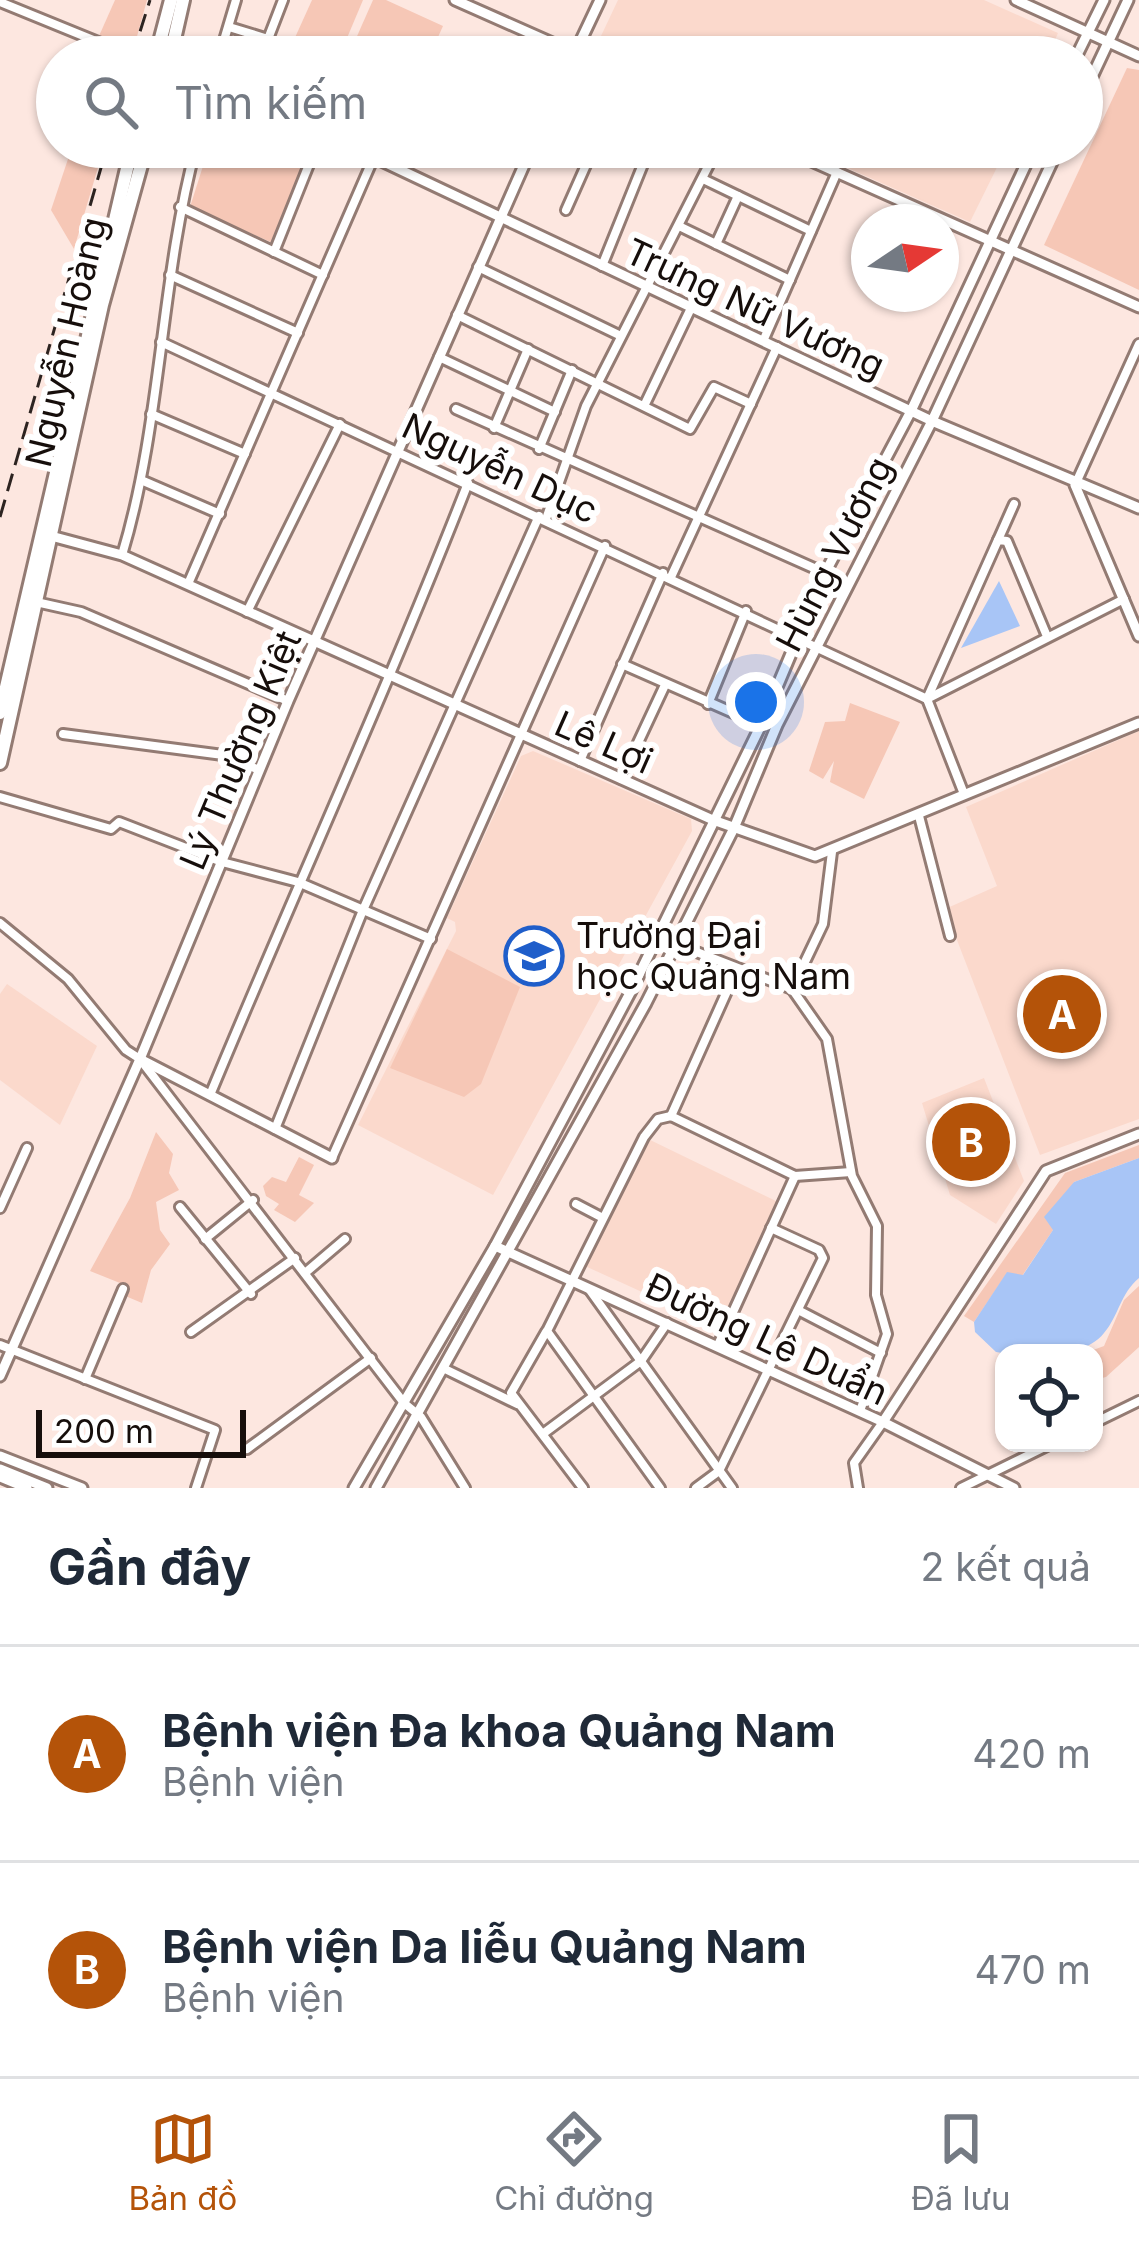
<!DOCTYPE html>
<html lang="vi">
<meta charset="utf-8">
<style>
:root{--surface:#fff;--page:#f2f2f3;--text:#1f2937;--muted:#747a83;--line:#e0e1e3;--accent:#b45309}
body{margin:0;font-family:Inter,sans-serif;background:var(--page);color:var(--text)}
.controls{position:absolute;right:36px;bottom:36px;display:grid;overflow:hidden;border-radius:24px;box-shadow:0 3px 9px #0004}
.controls button{width:108px;height:108px;display:grid;place-items:center;padding:0;border:0;border-bottom:3px solid var(--line);background:var(--surface);color:var(--text);font:60px sans-serif}
.compass{position:absolute;left:851px;top:204px;width:108px;height:108px;border-radius:50%;background:var(--surface);box-shadow:0 3px 9px #0004;rotate:77deg}
.scale{position:absolute;left:36px;bottom:30px;width:210px;box-sizing:border-box;padding-left:12px;border:6px solid #160e0b;border-top:0;font-size:33px;line-height:42px;white-space:nowrap;color:#160e0b;-webkit-text-stroke:9px #fff;paint-order:stroke}
.you{position:absolute;left:756px;top:702px;width:42px;height:42px;margin:-30px;border:9px solid #fff;border-radius:50%;background:#1a73e8;box-shadow:0 0 0 18px #1a73e833}
.badge{display:grid;place-items:center;width:78px;height:78px;border-radius:50%;background:var(--accent);color:#fff;font-size:39px;font-weight:700}
.pin{position:absolute;translate:-50% -50%;border:6px solid #fff;box-shadow:0 3px 12px #0006}
.list{margin:0;padding:0;list-style:none}
h2{display:flex;justify-content:space-between;align-items:center;height:156px;margin:0;padding:0 48px;font-size:51px}
h2 small{font-size:39px;font-weight:400;color:var(--muted)}
.list li{display:grid;grid-template-columns:78px 1fr auto;gap:36px;align-items:center;box-sizing:border-box;height:216px;padding:0 48px;border-top:3px solid var(--line)}
.list b{display:block;font-size:45px;white-space:nowrap}
.list p{margin:0;font-size:39px;white-space:nowrap;color:var(--muted)}
.list em{font-size:39px;font-style:normal;color:var(--muted)}
.icon{flex:none;width:66px;height:66px;fill:none;stroke:currentColor;stroke-width:2;stroke-linecap:round;stroke-linejoin:round}
.map{position:relative;flex:none;width:1139px;height:1488px;overflow:hidden}
.search{position:absolute;background:var(--surface);box-shadow:0 3px 9px #0004;left:36px;right:36px;top:36px;height:132px;display:flex;align-items:center;gap:30px;box-sizing:border-box;padding:0 42px;border-radius:66px;color:var(--muted);font-size:45px}
.sheet{height:588px;background:var(--surface)}
nav{display:flex;justify-content:space-around;align-items:center;box-sizing:border-box;height:168px;border-top:3px solid var(--line);background:var(--surface);font-size:33px;color:var(--muted)}
nav a{display:grid;justify-items:center;gap:6px}
nav .on{color:var(--accent)}
.map>svg:first-child{display:block}
</style>
<div class="map">
<svg width="1139" height="1488" viewBox="0 0 1139 1488">
<rect width="100%" height="100%" fill="#fde7e0"/>
<g fill="#fbd9cc">
<path d="M618 0H984L1058 33 1048 57H597L592 55Z"/>
<path d="M800 147H1007L970 222Z"/>
<path d="M1139 731V1119L1040 1155 945 909 997 886 966 807Z"/>
<path d="M533 751 691 819 692 831 493 1195 358 1125 456 931 455 922 447 918 521 756Z"/>
<path d="M7 984 97 1046 60 1125 0 1080V994Z"/>
<path d="M984 1078 1024 1181 996 1224 950 1195 922 1103Z"/>
<path d="M644 1137 778 1202 721 1328 585 1266Z"/>
</g>
<g fill="#f6c7b6">
<path d="M115 0H147L133 51 99 36Z"/>
<path d="M312 0H363L339 57H322L293 42Z"/>
<path d="M373 0H386L443 26 429 57H386L354 43Z"/>
<path d="M1127 68 1139 70V290L1044 245Z"/>
<path d="M72 147H104L74 249 51 210Z"/>
<path d="M209 147H310L273 243 190 207Z"/>
<path d="M850 703 900 722 864 799 830 782 834 761 823 779 809 771 825 722 845 721Z"/>
<path d="M447 949 520 987 481 1084 464 1097 390 1068Z"/>
<path d="M156 1132 173 1154 169 1173 179 1190 156 1202 160 1230 170 1244 151 1270 142 1303 123 1295 125 1285 90 1271 130 1198Z"/>
<path d="M1139 1145V1158L1074 1182 1053 1230 1022 1276 1007 1273 974 1322 964 1316 1065 1173Z"/>
<path d="M299 1157 314 1165 299 1195 314 1203 295 1222 274 1210 279 1204 266 1196 263 1186 272 1177 286 1182Z"/>
<path d="M1139 1286V1347L1106 1377 1094 1380V1353H1085L1104 1346 1124 1300Z"/>
</g>
<g fill="#a8c5f6">
<path d="M999 581 1020 626 961 648Z"/>
<path d="M1139 1158V1278C1120 1294 1119 1315 1104 1333 1082 1361 1025 1356 996 1352L975 1332 974 1322 1007 1272 1023 1275 1053 1230 1044 1217 1074 1182Z"/>
</g>
<g fill="none" stroke-linecap="round" stroke-linejoin="round">
<g stroke="#937b73" stroke-width="14">
<g id="minor">
<path d="M0 2 135 57"/>
<path d="M229 27 268 39 283 0"/>
<path d="M219 57 236 0"/>
<path d="M703 179 811 231"/>
<path d="M180 207 323 275"/>
<path d="M566 210 594 147"/>
<path d="M679 226 790 280"/>
<path d="M716 244 738 196"/>
<path d="M274 252 316 147"/>
<path d="M602 266 650 147"/>
<path d="M478 267 621 336"/>
<path d="M170 275 298 333"/>
<path d="M457 315 690 429 714 387 751 404"/>
<path d="M764 339 837 172"/>
<path d="M161 342 927 699 1124 599"/>
<path d="M439 357 555 412"/>
<path d="M645 404 692 306"/>
<path d="M456 409 825 573"/>
<path d="M151 414 245 454"/>
<path d="M494 428 528 349"/>
<path d="M539 449 572 370"/>
<path d="M141 480 220 514"/>
<path d="M1075 485 1139 344"/>
<path d="M546 519 586 406 718 147"/>
<path d="M998 540 1014 504"/>
<path d="M122 555C162 423 160 281 196 147"/>
<path d="M671 577 777 347"/>
<path d="M188 584 374 157"/>
<path d="M36 602 81 612 288 701"/>
<path d="M247 612 340 424"/>
<path d="M622 664 761 725"/>
<path d="M708 704 746 611"/>
<path d="M63 734 223 755 259 770"/>
<path d="M580 761 663 573"/>
<path d="M621 779 665 685"/>
<path d="M964 794 927 699 998 540 1007 541 1046 634"/>
<path d="M0 797 111 829 119 822 222 862 298 882 431 939"/>
<path d="M919 816 950 936"/>
<path d="M0 923 68 979 126 1050 140 1059 404 1403 421 1417 465 1488"/>
<path d="M676 944 792 989"/>
<path d="M792 989 827 1039 852 1176 877 1226 876 1295 887 1334 860 1411"/>
<path d="M792 989 823 924 832 852"/>
<path d="M210 1095C295 890 387 690 468 483"/>
<path d="M671 1116 795 1176 851 1172"/>
<path d="M671 1116 737 969"/>
<path d="M275 1129 363 910 539 516"/>
<path d="M332 1158 605 546"/>
<path d="M576 1204 601 1217"/>
<path d="M180 1207 251 1294"/>
<path d="M0 1208 27 1148"/>
<path d="M205 1239 253 1200"/>
<path d="M305 1273 345 1239"/>
<path d="M589 1289 732 1488"/>
<path d="M798 1310 881 1353"/>
<path d="M191 1332 295 1258"/>
<path d="M546 1332 511 1393 583 1488"/>
<path d="M0 1345 215 1430 196 1488"/>
<path d="M718 1345 795 1176"/>
<path d="M445 1369 517 1404"/>
<path d="M85 1379 123 1289"/>
<path d="M1094 1423 1139 1401"/>
<path d="M544 1433 641 1361 667 1323"/>
<path d="M247 1449 371 1358"/>
<path d="M660 1488 547 1331 644 1137 658 1119 671 1116"/>
<path d="M696 1488 719 1471 823 1258 819 1250 771 1228"/>
<path d="M858 1488 854 1463 883 1422"/>
<path d="M961 1488 1053 1443"/>
</g>
</g>
<g stroke="#937b73" stroke-width="15">
<g id="tertiary">
<path d="M455 0 584 57"/>
<path d="M574 55 600 0"/>
<path d="M352 147 932 421 1139 508"/>
<path d="M780 147 1139 307"/>
<path d="M1075 485 1139 636"/>
<path d="M51 536 122 555 713 820 815 856 1139 723"/>
<path d="M140 1059 332 1158"/>
<path d="M495 1246 883 1422 1014 1488"/>
<path d="M0 1376 140 1059 288 701 532 147"/>
<path d="M883 1422 1046 1171 1139 1134"/>
</g>
</g>
<g stroke="#937b73" stroke-width="15">
<g id="secondary">
<path d="M1016 0 1139 56"/>
<path d="M1076 57 1104 0"/>
<path d="M1082 98 1128 0"/>
<path d="M0 1456 82 1488"/>
<path d="M0 1469 47 1488"/>
<path d="M0 1477 27 1488"/>
<path d="M354 1488 495 1246 631 991 761 725 825 573 911 411 1034 147"/>
<path d="M376 1488 646 1003 734 828 777 725 932 421 1059 147"/>
</g>
</g>
<g stroke="#937b73" stroke-width="18">
<g id="trunk">
<path d="M156 57 171 0"/>
<path d="M170 57 183 0"/>
<path d="M0 713 132 147"/>
<path d="M0 763 102 305 146 147"/>
</g>
</g>
<use href="#minor" stroke="#fff" stroke-width="8"/>
<use href="#tertiary" stroke="#fff" stroke-width="9"/>
<use href="#secondary" stroke="#fff" stroke-width="9"/>
<use href="#trunk" stroke="#fff" stroke-width="12"/>
<g stroke="#2d2421" stroke-width="3" stroke-dasharray="18 9" stroke-linecap="butt">
<path d="M132 57 150 0"/>
<path d="M0 517 107 147"/>
</g>
</g>
<defs>
<g id="university-ring" transform="scale(3)"><circle r="9.5" fill="#fff" stroke="#1f5eca" stroke-width="1.5"/><path d="M0-5L7-2L0 1L-7-2ZM-4 1L0 2.5L4 1V4Q0 6-4 4Z" fill="#1f5eca"/></g>
</defs>
<g fill-rule="evenodd">
<use href="#university-ring" x="534" y="956"/>
</g>
<g text-anchor="middle" dominant-baseline="central" stroke-width="12" stroke-linejoin="round" paint-order="stroke">
<g font-size="36" fill="#160e0b" stroke="#fff">
<text transform="translate(755 308) rotate(25)">Trưng Nữ Vương</text>
<text transform="translate(66 342) rotate(-77)">Nguyễn Hoàng</text>
<text transform="translate(500 468) rotate(25)">Nguyễn Dục</text>
<text transform="translate(834 554) rotate(-63)">Hùng Vương</text>
<text transform="translate(604 742) rotate(24)">Lê Lợi</text>
<text transform="translate(240 750) rotate(-67)">Lý Thường Kiệt</text>
<text transform="translate(767 1339) rotate(25)">Đường Lê Duẩn</text>
</g>
<g font-size="36" fill="#160e0b" stroke="#fff" text-anchor="start">
<text x="576" y="935">Trường Đại<tspan x="576" dy="41">học Quảng Nam</tspan></text>
</g>
</g>
</svg>
<div class="controls">
<button><svg class="icon" aria-label="locate" viewBox="0 0 24 24"><circle cx="12" cy="12" r="6"/><path d="M12 2v4M12 18v4M2 12h4M18 12h4"/></svg></button>
</div>
<svg class="compass" viewBox="-18 -18 36 36"><path d="M0-13l5 13h-10z" fill="#e53935"/><path d="M0 13l5-13h-10z" fill="#747a83"/></svg>
<div class="scale">200 m</div>
<div class="you"></div>
<div class="pin badge" style="left:1062px;top:1014px">A</div>
<div class="pin badge" style="left:971px;top:1142px">B</div>
<div class="search"><svg class="icon" aria-label="search" viewBox="0 0 24 24"><circle cx="10" cy="10" r="6"/><path d="M15 15l6 6"/></svg>Tìm kiếm</div>
</div>
<section class="sheet">
<h2>Gần đây<small>2 kết quả</small></h2>
<ul class="list">
<li><span class="badge">A</span><div><b>Bệnh viện Đa khoa Quảng Nam</b><p>Bệnh viện</p></div><em>420 m</em></li>
<li><span class="badge">B</span><div><b>Bệnh viện Da liễu Quảng Nam</b><p>Bệnh viện</p></div><em>470 m</em></li>
</ul>
</section>
<nav>
<a class="on"><svg class="icon" aria-label="map" viewBox="0 0 24 24"><path d="M3 6l6-2 6 2 6-2v14l-6 2-6-2-6 2zM9 4v14M15 6v14"/></svg>Bản đồ</a>
<a><svg class="icon" aria-label="directions" viewBox="0 0 24 24"><path d="M12 3l9 9-9 9-9-9zM9 14v-3h6M13 9l2 2-2 2"/></svg>Chỉ đường</a>
<a><svg class="icon" aria-label="saved" viewBox="0 0 24 24"><path d="M7 4h10v16l-5-4-5 4z"/></svg>Đã lưu</a>
</nav>
